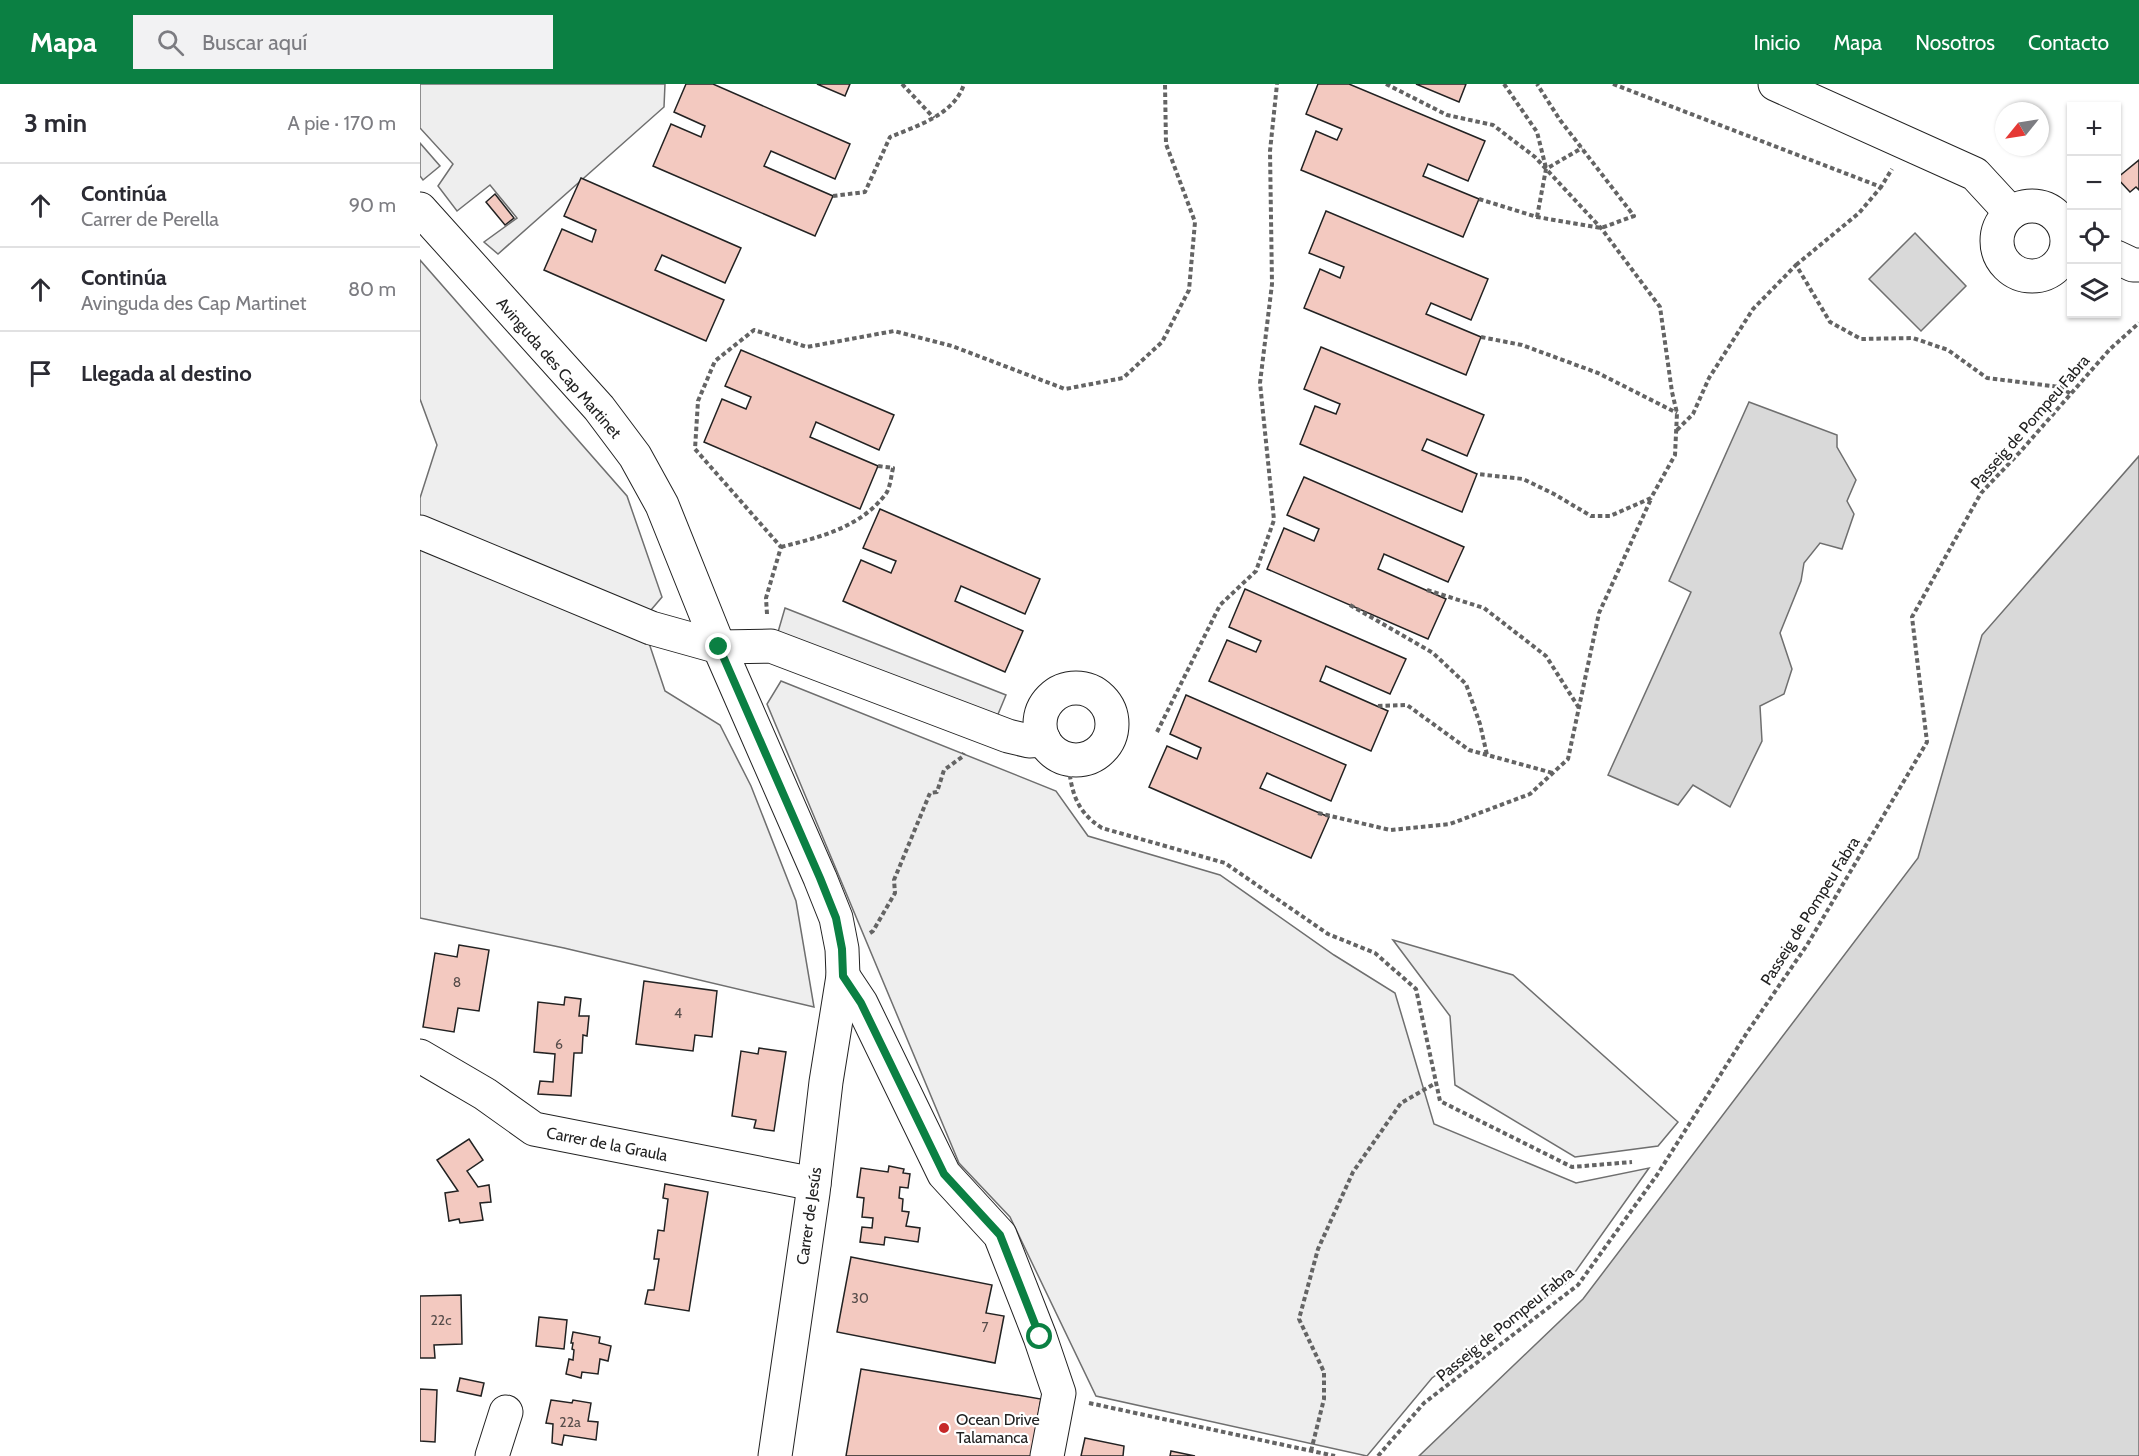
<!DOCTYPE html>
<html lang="es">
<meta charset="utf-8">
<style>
:root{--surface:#fff;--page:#f2f2f3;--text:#2b2b33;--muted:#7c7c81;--line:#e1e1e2;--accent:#0b8043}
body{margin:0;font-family:Cabin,sans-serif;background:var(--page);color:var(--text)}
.controls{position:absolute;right:18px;top:18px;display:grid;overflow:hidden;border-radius:0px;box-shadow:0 2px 4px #0004}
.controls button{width:54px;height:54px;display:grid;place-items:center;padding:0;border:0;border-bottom:2px solid var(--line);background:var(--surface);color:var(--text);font:30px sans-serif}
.compass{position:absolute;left:1575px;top:18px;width:54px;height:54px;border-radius:50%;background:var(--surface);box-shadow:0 2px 4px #0004;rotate:240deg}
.stop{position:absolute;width:18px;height:18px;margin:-14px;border:4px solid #0b8043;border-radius:50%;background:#fff}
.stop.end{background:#0b8043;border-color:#fff;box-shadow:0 2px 6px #0008}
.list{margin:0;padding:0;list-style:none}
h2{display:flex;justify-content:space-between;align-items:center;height:78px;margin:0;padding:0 24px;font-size:26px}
h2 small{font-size:20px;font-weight:400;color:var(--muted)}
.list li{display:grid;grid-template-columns:39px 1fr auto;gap:18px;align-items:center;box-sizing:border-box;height:84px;padding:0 24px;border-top:2px solid var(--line)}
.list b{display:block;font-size:22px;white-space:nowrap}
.list p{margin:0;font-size:20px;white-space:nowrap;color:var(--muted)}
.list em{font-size:20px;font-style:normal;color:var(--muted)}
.icon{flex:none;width:33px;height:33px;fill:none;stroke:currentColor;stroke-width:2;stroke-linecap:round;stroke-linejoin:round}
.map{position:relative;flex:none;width:1719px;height:1372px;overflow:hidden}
header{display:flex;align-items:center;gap:36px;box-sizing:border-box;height:84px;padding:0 30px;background:var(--accent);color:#fff}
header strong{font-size:28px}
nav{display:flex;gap:33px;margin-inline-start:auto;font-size:21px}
.search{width:420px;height:54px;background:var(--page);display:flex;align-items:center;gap:15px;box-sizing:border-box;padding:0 21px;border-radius:0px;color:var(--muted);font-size:22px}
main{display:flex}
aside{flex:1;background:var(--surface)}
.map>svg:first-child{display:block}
</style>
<header>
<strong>Mapa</strong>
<div class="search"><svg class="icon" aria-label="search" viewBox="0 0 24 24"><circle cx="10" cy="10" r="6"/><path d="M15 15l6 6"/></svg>Buscar aquí</div>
<nav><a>Inicio</a><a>Mapa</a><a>Nosotros</a><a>Contacto</a></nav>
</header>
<main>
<aside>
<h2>3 min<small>A pie · 170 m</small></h2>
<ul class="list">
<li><svg class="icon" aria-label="ahead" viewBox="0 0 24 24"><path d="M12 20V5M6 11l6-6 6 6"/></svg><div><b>Continúa</b><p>Carrer de Perella</p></div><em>90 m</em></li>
<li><svg class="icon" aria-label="ahead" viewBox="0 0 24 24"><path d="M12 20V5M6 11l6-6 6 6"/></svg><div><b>Continúa</b><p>Avinguda des Cap Martinet</p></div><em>80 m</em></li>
<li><svg class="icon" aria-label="arrive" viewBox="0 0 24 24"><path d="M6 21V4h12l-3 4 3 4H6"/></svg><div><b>Llegada al destino</b></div></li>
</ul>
</aside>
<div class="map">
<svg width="1719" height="1372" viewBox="0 0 1719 1372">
<rect width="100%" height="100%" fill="#fff"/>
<g fill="#eee" stroke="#6f6f6f" stroke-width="1.5">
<path d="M0 0H245L244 23 78 170 64 158 97 134 70 101 37 127 18 102 33 80 0 44Z"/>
<path d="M0 176 207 412 242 513 225 533 0 437V414L17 361 0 315Z"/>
<path d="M0 462 229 559 245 607 300 641 331 702 376 817 394 923 144 864 0 834Z"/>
<path d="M361 597 636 707 668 752 800 791 914 871 975 909 1014 1040 1156 1099 1229 1084 1148 1198 1012 1294 947 1372 676 1312 590 1133 539 1079 347 620Z"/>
<path d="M973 856 1093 891 1258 1038 1238 1062 1155 1073 1035 1001 1030 932Z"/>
</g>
<g fill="#ededed" stroke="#6f6f6f" stroke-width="1.5">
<path d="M0 59 20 82 3 96 0 92Z"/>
<path d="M365 524 586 611 576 635 358 548Z"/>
</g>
<g fill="#d9d9d9" stroke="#6f6f6f" stroke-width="1.5">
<path d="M1495 149 1546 202 1501 247 1449 195Z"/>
<path d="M1329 318 1417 351V363L1436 396 1427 417 1434 430 1422 465 1400 459 1384 479 1381 497 1360 549 1372 585 1364 610 1340 622 1342 657 1310 723 1273 701 1258 721 1188 691 1271 508 1249 497Z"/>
<path d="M1719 372V1372H999L1163 1215 1498 774 1562 551Z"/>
</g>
<g fill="#f3c9c0" stroke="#222" stroke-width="1.5">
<path d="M266 0H293L430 60 415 95 351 67 344 82 413 112 395 152 233 82 251 40 281 53 285 42 254 28Z"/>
<path d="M397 0H430L425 12Z"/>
<path d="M898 0H929L1065 57 1048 97 1008 80 1003 92 1059 115 1043 153 881 86 896 47 917 56 922 45 886 30Z"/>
<path d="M996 0H1046L1039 18Z"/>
<path d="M1719 76V106L1716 103 1710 108 1697 94Z"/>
<path d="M161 94 321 164 305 199 242 171 235 186 304 216 286 257 124 186 142 145 172 158 176 146 144 132Z"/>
<path d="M75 110 94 134 85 141 66 118Z"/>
<path d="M906 127 1068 195 1051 236 1011 219 1006 230 1061 253 1046 291 884 224 900 185 920 194 924 183 889 169Z"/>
<path d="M901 263 1064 331 1047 372 1007 355 1002 366 1057 390 1042 428 880 360 895 322 916 330 920 320 884 305Z"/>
<path d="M321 266 474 331 459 366 396 338 390 353 458 382 440 425 284 358 302 315 326 325 331 313 305 302Z"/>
<path d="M884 393 1044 463 1028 498 964 470 958 485 1026 515 1008 555 847 485 864 444 894 457 899 445 867 431Z"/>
<path d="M460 425 620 495 605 530 541 502 535 517 603 547 585 588 423 517 441 476 471 489 476 477 443 464Z"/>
<path d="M825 505 986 575 970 610 906 582 900 597 968 627 951 667 789 597 807 556 836 568 841 557 809 543Z"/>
<path d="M766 611 926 681 911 717 847 689 840 704 909 733 891 774 729 703 747 662 777 675 781 664 750 650Z"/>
<path d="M39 861 69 866 59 927 38 924 34 948 3 943 15 869 37 873Z"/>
<path d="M224 897 297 907 292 953 275 951 273 967 216 960Z"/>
<path d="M145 913 161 915 159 932H169L167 952 163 951 162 969H154L151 1012 118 1010 120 997 133 998 135 970 114 968 118 918 144 921Z"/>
<path d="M339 964 366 968 354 1047 334 1044 336 1036 312 1032 321 967 338 970Z"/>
<path d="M49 1055 63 1076 47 1087 58 1103 69 1101 71 1118 60 1119 63 1136 40 1139 39 1135 29 1137 25 1109 38 1107 17 1076Z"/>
<path d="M469 1082 484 1085 483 1089 490 1090 488 1104 480 1103 479 1114 483 1115 482 1127 489 1128 486 1142 500 1144 498 1158 465 1153 464 1161 440 1158 442 1143 452 1144 453 1134 442 1133 444 1114 437 1113 441 1084 468 1088Z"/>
<path d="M245 1100 288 1108 269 1227 225 1220 228 1206H234L239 1175H234L238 1146 244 1147 248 1115 243 1114Z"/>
<path d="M431 1173 572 1201 566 1229 584 1232 575 1279 417 1248Z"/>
<path d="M41 1211 42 1260 14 1261 15 1274H0V1212Z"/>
<path d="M119 1233 147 1236 144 1265 116 1262Z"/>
<path d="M153 1248 180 1253 179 1259 191 1262 188 1277 180 1275 178 1290 162 1288 161 1294 146 1290 149 1275 153 1276 154 1266 152 1265 153 1259H151Z"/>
<path d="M441 1285 621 1315 611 1372H426Z"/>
<path d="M40 1294 64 1299 61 1312 37 1307Z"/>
<path d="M0 1305 17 1306 15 1358 0 1357Z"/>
<path d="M131 1316 152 1319 153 1316 171 1319 168 1337 178 1338 176 1356 144 1351 142 1361 132 1359 133 1340 126 1339Z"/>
<path d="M665 1354 704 1362 703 1372H661Z"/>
<path d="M751 1367 775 1372H750Z"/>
</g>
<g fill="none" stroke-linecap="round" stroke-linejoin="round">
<g stroke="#222" stroke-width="35">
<g id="minor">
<path d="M1355 0 1555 90 1591 129"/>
<circle cx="1612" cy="157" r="35"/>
<path d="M0 125 179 324 215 372 242 421 299 563 400 794 416 834 422 865 423 892 406 998 393 1109 355 1372"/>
<path d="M1696 173 1713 181H1719"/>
<path d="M0 448 231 544 299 563 351 562 588 652 609 657 624 656"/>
<circle cx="656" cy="640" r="36"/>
<path d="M423 892 441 919 524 1090 580 1151 620 1253 639 1309 627 1372"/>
<path d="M0 972 65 1010 114 1045 394 1100"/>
<path d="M72 1372 86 1328"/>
</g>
</g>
<g stroke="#646464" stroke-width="4" stroke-dasharray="4.5 3" stroke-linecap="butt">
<path d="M482 0 514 34"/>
<path d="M966 0 1027 31 1073 41 1115 73 1181 144 1240 223 1252 308 1257 329 1255 371 1231 414 1190 432H1171L1134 410 1103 395 1057 390"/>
<path d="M1084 0 1117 48 1126 84"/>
<path d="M1193 0 1461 103 1472 85"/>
<path d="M413 112 445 108 470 53C497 42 535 30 544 0"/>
<path d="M1059 115 1117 133 1181 144 1214 132 1140 36 1117 0"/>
<path d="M1117 133 1126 85 1162 64"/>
<path d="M1376 181 1439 129 1461 103"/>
<path d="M1061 253 1102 261 1178 289 1257 329"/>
<path d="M1257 346 1273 330 1289 294 1333 225 1376 181 1410 238 1441 255 1493 254 1528 266 1567 294 1640 303 1651 310"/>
<path d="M361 463C400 453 439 444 465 411 470 405 471 393 473 384L458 382"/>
<path d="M1007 506 1064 524 1126 572 1159 624"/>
<path d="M930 521 1013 569 1046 600 1060 640 1067 671"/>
<path d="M347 530 346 514 361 463 275 365 278 317 295 277 334 246 387 263 474 247 532 262 645 305 703 294 742 258 769 206 775 138 746 60 745 0"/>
<path d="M958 622 987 621 1049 666 1133 689"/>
<path d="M737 648 800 521 836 487 854 436 840 299 852 200 850 67 857 0"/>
<path d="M648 676C651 706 655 727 682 744L805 779 908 850 955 869 996 905 1020 1017 1152 1083 1212 1078"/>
<path d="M898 729 970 746 1030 740 1110 710 1148 675 1179 529 1231 415"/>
<path d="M450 849 453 847 475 809 474 796 510 709 517 708 524 686 542 673 544 669"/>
<path d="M669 1319 915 1372"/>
<path d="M891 1367 904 1315V1288L879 1235 898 1165 933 1088 981 1019 1016 999"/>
<path d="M958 1372 1004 1319 1158 1201 1237 1091 1328 947 1387 861 1507 658 1492 533 1561 409 1600 368 1690 265 1719 239"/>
</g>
<use href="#minor" stroke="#fff" stroke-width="33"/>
</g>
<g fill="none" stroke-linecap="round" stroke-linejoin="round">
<path stroke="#0b8043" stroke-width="8" d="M299 563 400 794 416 834 422 865 423 892 441 919 524 1090 580 1151 620 1253"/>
</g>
<circle fill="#c62828" stroke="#fff" stroke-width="2" cx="524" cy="1344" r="6"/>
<g text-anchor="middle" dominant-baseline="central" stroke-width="4.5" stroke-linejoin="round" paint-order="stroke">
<g font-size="14" fill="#564c4a">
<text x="37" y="898">8</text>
<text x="258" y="929">4</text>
<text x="139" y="960">6</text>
<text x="440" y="1214">30</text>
<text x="21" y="1236">22c</text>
<text x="565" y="1243">7</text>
<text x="150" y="1338">22a</text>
</g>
<g font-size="16" fill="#222" stroke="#fff">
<text transform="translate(139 284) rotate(49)">Avinguda des Cap Martinet</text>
<text transform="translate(1610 338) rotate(-49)">Passeig de Pompeu Fabra</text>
<text transform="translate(1390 827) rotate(-58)">Passeig de Pompeu Fabra</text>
<text transform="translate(187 1060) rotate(11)">Carrer de la Graula</text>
<text transform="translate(389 1132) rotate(-82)">Carrer de Jesús</text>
<text transform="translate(1085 1240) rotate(-39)">Passeig de Pompeu Fabra</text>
</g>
<g font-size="16" fill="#222" stroke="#fff" text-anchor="start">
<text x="536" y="1335">Ocean Drive<tspan x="536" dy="18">Talamanca</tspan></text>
</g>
</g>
</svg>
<div class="controls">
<button>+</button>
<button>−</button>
<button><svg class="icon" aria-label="locate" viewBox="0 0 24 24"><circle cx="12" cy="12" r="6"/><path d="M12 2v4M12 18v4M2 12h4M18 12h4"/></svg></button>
<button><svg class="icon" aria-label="layers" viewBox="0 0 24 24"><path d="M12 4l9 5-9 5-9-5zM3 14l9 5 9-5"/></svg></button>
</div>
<svg class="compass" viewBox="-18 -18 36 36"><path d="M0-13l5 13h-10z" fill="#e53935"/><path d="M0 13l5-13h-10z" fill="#7c7c81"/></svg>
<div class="stop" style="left:620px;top:1253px"></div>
<div class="stop end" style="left:299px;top:563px"></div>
</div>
</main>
